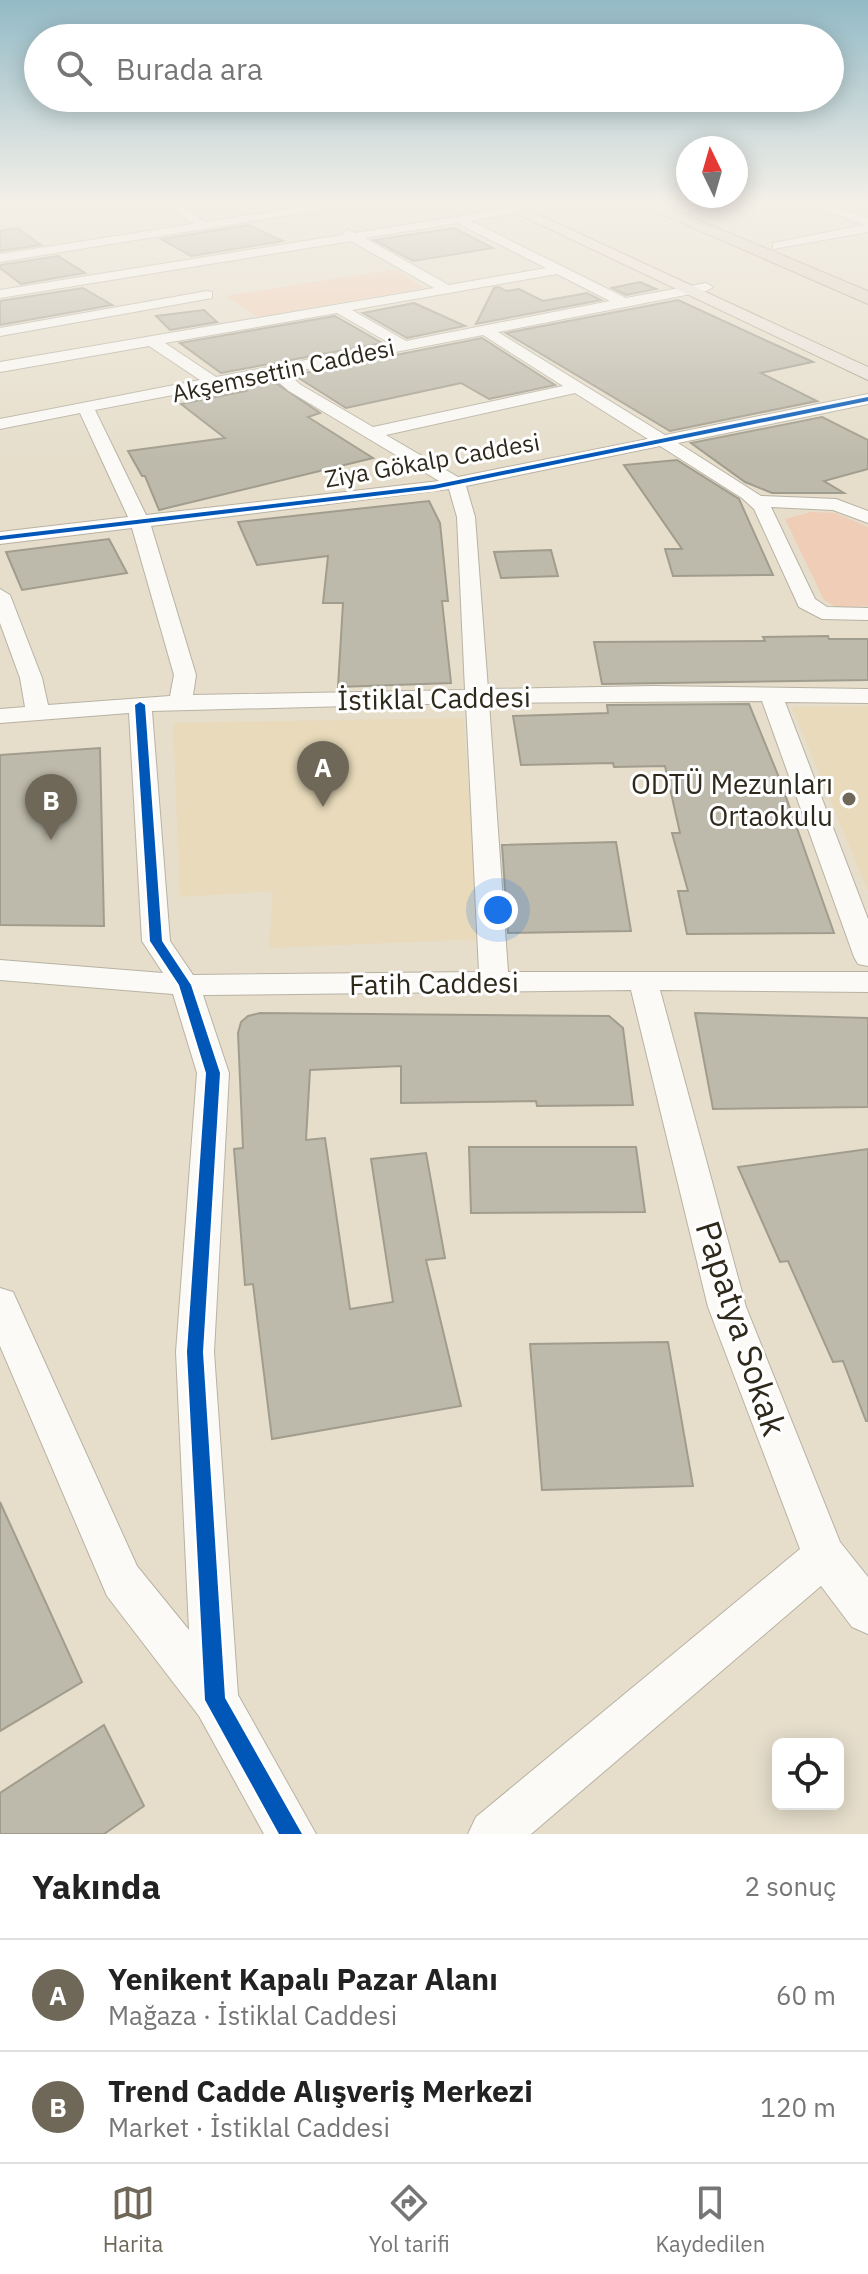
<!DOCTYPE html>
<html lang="tr">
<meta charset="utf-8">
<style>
:root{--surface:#fff;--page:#f6f6f6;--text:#222;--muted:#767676;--line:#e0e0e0;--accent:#6f6859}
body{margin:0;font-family:"IBM Plex Sans",sans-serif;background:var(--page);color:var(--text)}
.controls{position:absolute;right:24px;bottom:24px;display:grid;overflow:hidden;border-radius:12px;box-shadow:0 4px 20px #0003}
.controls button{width:72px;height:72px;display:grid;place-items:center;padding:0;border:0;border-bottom:2px solid var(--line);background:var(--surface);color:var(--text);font:40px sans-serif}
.compass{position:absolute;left:676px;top:136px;width:72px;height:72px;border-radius:50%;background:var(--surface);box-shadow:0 4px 20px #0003;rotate:355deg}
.you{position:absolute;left:498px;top:910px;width:28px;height:28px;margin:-20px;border:6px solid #fff;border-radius:50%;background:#1a73e8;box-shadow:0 0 0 12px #1a73e833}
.badge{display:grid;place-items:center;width:52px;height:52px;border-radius:50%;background:var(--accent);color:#fff;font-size:26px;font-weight:700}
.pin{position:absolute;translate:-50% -66px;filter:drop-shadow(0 2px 4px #0008)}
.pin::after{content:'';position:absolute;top:42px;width:28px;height:24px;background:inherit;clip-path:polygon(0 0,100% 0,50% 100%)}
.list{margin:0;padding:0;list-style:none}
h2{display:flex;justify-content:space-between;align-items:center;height:104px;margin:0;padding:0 32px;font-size:34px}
h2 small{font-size:26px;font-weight:400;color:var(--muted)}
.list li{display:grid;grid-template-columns:52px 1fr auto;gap:24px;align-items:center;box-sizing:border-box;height:112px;padding:0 32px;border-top:2px solid var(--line)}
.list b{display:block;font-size:30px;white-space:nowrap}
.list p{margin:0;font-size:26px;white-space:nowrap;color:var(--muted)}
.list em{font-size:26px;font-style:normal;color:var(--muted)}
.icon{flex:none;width:44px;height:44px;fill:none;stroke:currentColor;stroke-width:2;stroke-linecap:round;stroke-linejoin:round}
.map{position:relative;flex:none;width:868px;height:1834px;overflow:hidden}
.search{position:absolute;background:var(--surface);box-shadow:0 4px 20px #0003;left:24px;right:24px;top:24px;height:88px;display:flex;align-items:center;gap:20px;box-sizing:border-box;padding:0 28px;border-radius:44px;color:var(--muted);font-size:30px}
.sheet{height:328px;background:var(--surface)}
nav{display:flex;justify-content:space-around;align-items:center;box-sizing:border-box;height:112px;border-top:2px solid var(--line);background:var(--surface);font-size:22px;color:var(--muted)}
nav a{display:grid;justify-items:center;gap:4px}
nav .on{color:var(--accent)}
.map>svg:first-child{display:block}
</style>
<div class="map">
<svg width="868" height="1834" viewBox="0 0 868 1834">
<rect width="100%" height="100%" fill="#e6decb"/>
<g fill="#e8daba">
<path d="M868 706V891L792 707Z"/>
<path d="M463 718 480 939 269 948 273 891 180 897 173 723Z"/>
</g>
<g fill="#f0cdb6">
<path d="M396 269 423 288 258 317 225 296Z"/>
<path d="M811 512 835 513 868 527V606L836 607 824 600 785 519Z"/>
</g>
<g fill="#bdbaab" stroke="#a19d8e" stroke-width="2">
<path d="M248 225 283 241 191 256 161 239Z"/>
<path d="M17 228 41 245 0 251V231Z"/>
<path d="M454 228 493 248 413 261 374 240Z"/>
<path d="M58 256 85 273 21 284 0 268V265Z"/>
<path d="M640 282 656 289 626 295 612 288Z"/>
<path d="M499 287 506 291 519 289 543 301 587 293 601 300 476 324 494 288Z"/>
<path d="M83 288 112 305 0 325V301Z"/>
<path d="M678 300 813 362 761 373 817 401 670 431 506 333Z"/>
<path d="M414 303 465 326 407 338 363 313Z"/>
<path d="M204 310 217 322 170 330 156 316Z"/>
<path d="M335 316 382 343 221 373 180 343Z"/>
<path d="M482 338 555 385 489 399 461 383 346 408 294 375Z"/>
<path d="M270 379 320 413 308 417 373 458 159 510 145 476H142L128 451 225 438 181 404 246 391 238 385Z"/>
<path d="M822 417 868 440V469L824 481 844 493H772L745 482 691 443Z"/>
<path d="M677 460 739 499 773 575 673 576 665 549H682L624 465Z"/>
<path d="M429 501 440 523 448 601H442L451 683 338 687 343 603H323L328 556 257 565 238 522Z"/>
<path d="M109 539 127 573 22 590 6 552Z"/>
<path d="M551 550 558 576 501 578 494 552Z"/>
<path d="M828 636 829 639H868V680L602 684 594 642 765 641 763 637Z"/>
<path d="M749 704 780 780 834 933 687 934 678 891H688L672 833H680L665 766 614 767 613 763 521 765 513 716 608 713 607 705Z"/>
<path d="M100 748 104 926 0 925V755Z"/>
<path d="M616 842 631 931 508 933 502 845Z"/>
<path d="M260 1013 609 1016 623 1028 633 1105 537 1106 536 1101 401 1103V1066L310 1070 306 1140 325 1138 350 1309 393 1302 371 1159 426 1153 445 1258 426 1260 461 1406 272 1439 253 1284 245 1285 234 1149 243 1148 238 1033 241 1022 248 1016Z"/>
<path d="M695 1013 868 1018V1107L713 1109Z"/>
<path d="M469 1147H636L645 1212 471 1213Z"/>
<path d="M868 1149V1421H866L843 1361 833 1362 788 1261 780 1262 738 1167Z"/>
<path d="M668 1342 693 1486 542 1490 530 1344Z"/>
<path d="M0 1502 82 1682 0 1731Z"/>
<path d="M104 1725 144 1806 104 1834H0V1793Z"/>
</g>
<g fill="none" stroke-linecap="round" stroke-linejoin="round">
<g stroke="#b8b2a3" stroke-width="2">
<g id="minor">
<path d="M162 202H175L206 222 332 202H358L352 205 0 262V254L194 224Z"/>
<path d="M804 202H820L868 218V232L773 249V243L865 225Z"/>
<path d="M517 207 523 210 521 212 471 221 626 298 706 283 713 287 706 291 498 332 665 435 868 394V404L678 443 761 496 836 499 868 511V523L833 510 771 507 815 599 827 607 868 608V620L822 619 799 607 754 509 742 498 660 446 466 486 475 517 488 689 653 686 868 689V703L785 702 868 919V966L858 964 854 957 762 701 489 703 508 972H868V992L660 990 746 1307 840 1542 868 1577V1634L852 1627 821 1586 531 1834H468L476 1817 800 1549 708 1307 631 990 203 995 229 1073 214 1352 238 1695 316 1834H264L199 1716 107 1596 0 1346V1288L13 1292 18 1303 137 1566 189 1630 176 1352 197 1073 173 994 0 980V960L163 973 142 941 129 713 0 723V709L25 707 20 678 0 623V589L10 595 42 678 48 705 170 696 174 675 132 528 0 544V532L128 517 80 413 0 429V419L200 380 149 346 0 372V362L434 288 351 241 0 298V290L342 235 348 230 355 233ZM457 223 546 268 449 285 365 238ZM557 274 610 301 406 341 352 310ZM337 313 391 344 216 377 165 343ZM483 335 563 386 373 427 301 385 287 373ZM271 376 289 391 439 481 146 515 95 410ZM575 393 648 439 458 477 386 435ZM449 489 457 517 465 690 193 695 196 675 151 526ZM466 703 479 972 193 975 170 941 152 711Z"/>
<path d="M207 291 212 292V298L0 336V328Z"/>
</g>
</g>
<g stroke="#ada08b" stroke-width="2">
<path id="major" d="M493 202H511L868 367V380Z"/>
</g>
<g stroke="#ada08b" stroke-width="2">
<path id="highway" d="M634 202H655L868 291V304Z"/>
</g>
<use href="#minor" fill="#fbfaf7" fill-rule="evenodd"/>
<use href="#major" fill="#eae4db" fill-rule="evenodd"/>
<use href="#highway" fill="#dfd5c8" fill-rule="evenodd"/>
<g stroke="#fff" stroke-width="5">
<g id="cycleway">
<path d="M868 397V401L434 489 0 540V536L434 485Z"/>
<path d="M140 702 145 705 162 941 191 985 220 1073 203 1352 225 1698 302 1834H279L205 1700 187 1352 206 1073 179 985 150 941 135 705Z"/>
</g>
</g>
<use href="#cycleway" fill="#0057b8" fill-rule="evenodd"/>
</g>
<linearGradient id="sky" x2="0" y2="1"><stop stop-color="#93bac6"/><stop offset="0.44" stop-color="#f4f0e8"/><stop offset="1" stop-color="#f4f0e8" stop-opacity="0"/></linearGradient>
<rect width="868" height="459" fill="url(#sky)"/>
<circle fill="#6f6859" stroke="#fff" stroke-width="3" cx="849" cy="799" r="8"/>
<g text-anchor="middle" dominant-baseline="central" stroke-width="6" stroke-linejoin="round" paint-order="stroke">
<g font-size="24" fill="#2f291c" stroke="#fff">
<text transform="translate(283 370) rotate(-12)">Akşemsettin Caddesi</text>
<text transform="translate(432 460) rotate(-10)">Ziya Gökalp Caddesi</text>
</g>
<g font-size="28" fill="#2f291c" stroke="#fff">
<text transform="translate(434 698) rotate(-1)">İstiklal Caddesi</text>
<text transform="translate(434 983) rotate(-1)">Fatih Caddesi</text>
</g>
<g font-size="28" fill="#2f291c" stroke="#fff" text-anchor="end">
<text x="833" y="783">ODTÜ Mezunları<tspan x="833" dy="32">Ortaokulu</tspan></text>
</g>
<g font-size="34" fill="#2f291c" stroke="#fff">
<text transform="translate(742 1328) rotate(72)">Papatya Sokak</text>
</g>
</g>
</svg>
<div class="controls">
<button><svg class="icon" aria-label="locate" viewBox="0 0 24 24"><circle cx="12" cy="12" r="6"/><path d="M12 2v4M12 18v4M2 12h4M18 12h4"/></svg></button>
</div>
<svg class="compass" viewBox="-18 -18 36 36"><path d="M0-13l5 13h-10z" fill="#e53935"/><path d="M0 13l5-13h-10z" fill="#767676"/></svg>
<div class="you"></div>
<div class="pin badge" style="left:323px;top:807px">A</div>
<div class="pin badge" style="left:51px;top:840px">B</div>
<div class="search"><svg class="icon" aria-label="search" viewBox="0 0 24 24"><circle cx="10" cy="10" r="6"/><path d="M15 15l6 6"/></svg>Burada ara</div>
</div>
<section class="sheet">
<h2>Yakında<small>2 sonuç</small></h2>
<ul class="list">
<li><span class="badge">A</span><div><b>Yenikent Kapalı Pazar Alanı</b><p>Mağaza · İstiklal Caddesi</p></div><em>60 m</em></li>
<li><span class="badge">B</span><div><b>Trend Cadde Alışveriş Merkezi</b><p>Market · İstiklal Caddesi</p></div><em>120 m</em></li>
</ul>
</section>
<nav>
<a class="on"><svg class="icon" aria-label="map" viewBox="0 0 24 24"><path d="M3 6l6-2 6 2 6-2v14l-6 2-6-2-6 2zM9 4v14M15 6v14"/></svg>Harita</a>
<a><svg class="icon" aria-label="directions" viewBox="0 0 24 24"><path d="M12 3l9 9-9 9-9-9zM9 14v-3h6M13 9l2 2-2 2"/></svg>Yol tarifi</a>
<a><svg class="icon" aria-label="saved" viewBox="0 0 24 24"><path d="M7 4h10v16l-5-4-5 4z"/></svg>Kaydedilen</a>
</nav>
